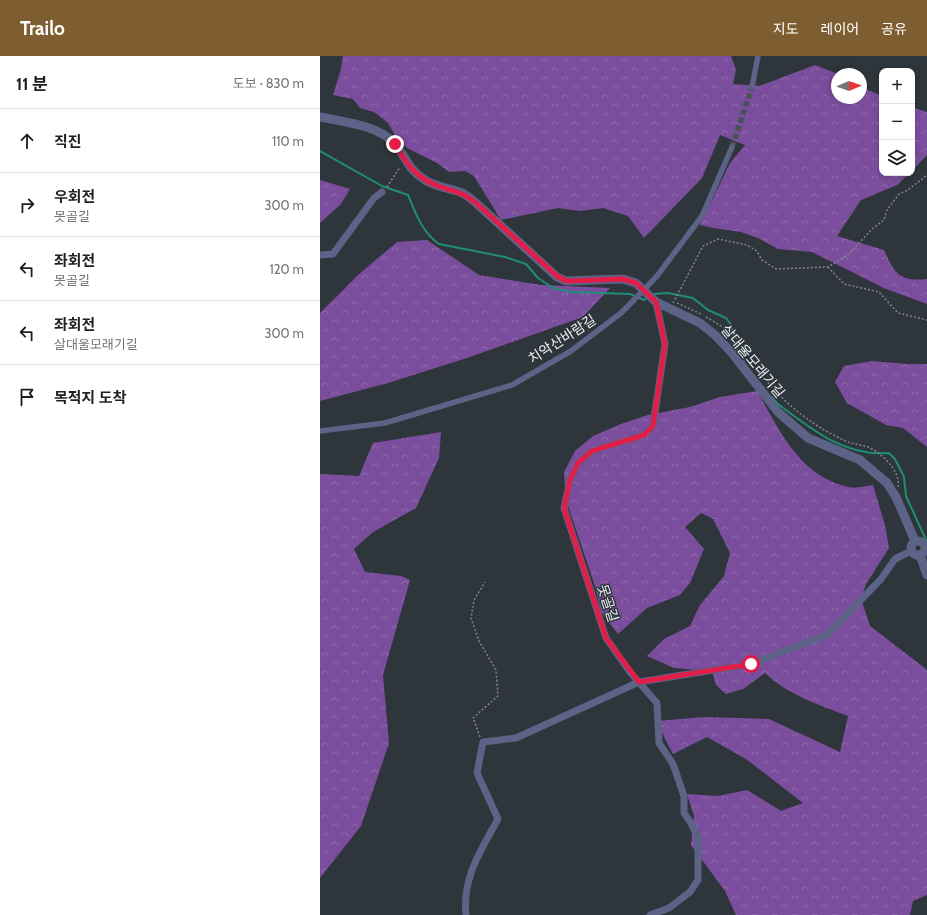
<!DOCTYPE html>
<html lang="ko">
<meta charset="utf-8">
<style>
:root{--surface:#fff;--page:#f2f2f2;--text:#202124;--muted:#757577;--line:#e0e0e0;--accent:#7e5d30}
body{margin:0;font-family:Cabin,"Noto Sans KR",sans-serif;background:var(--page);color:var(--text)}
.controls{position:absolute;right:12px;top:12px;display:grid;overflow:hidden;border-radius:8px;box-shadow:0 2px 6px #0003}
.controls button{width:36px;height:36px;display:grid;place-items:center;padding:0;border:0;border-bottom:1px solid var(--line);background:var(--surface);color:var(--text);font:20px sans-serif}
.compass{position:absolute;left:511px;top:12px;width:36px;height:36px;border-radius:50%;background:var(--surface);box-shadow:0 2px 6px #0003;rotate:88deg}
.stop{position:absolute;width:12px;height:12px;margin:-9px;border:3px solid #e11d48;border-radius:50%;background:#fff}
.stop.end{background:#e11d48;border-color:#fff;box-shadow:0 1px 4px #0008}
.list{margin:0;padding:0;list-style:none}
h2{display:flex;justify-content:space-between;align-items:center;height:52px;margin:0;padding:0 16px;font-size:17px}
h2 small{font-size:13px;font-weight:400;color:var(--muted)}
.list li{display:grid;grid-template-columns:26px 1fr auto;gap:12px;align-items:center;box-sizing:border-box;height:64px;padding:0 16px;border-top:1px solid var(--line)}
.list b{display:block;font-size:15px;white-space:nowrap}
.list p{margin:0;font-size:13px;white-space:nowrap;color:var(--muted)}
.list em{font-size:13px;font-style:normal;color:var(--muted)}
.icon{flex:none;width:22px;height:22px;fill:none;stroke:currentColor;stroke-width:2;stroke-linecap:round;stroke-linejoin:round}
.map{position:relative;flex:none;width:607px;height:859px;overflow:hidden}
header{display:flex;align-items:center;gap:24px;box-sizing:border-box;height:56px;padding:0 20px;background:var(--accent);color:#fff}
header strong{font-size:19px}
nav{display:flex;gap:22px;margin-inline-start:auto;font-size:14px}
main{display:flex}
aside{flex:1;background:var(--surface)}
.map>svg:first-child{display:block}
</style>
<header>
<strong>Trailo</strong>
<nav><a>지도</a><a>레이어</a><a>공유</a></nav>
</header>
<main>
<aside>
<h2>11 분<small>도보 · 830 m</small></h2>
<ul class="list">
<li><svg class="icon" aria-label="ahead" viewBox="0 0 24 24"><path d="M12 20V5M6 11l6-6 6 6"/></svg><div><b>직진</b></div><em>110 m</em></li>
<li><svg class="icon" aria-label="right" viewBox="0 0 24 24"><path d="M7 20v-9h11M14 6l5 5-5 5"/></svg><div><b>우회전</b><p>못골길</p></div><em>300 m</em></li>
<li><svg class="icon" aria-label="left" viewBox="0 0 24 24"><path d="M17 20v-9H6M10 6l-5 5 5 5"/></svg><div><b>좌회전</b><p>못골길</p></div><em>120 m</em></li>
<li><svg class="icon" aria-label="left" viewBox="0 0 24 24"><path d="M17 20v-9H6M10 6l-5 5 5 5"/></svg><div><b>좌회전</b><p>살대울모래기길</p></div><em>300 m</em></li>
<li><svg class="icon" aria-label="arrive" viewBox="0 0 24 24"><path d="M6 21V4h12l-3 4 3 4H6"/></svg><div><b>목적지 도착</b></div></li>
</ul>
</aside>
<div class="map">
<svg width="607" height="859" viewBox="0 0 607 859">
<defs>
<pattern id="forest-crowns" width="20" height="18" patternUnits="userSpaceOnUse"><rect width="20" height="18" fill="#7b4e9d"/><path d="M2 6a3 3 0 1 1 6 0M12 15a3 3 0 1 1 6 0" fill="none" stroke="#8e68ab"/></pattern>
</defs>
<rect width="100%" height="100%" fill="#2e353b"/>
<g fill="url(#forest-crowns)">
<path d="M23 0H411L416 14 413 28 439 30 495 9 518 18 517 42H541V31L562 40V117H590L577 129 541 144 517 180 564 194C575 218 579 226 607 223V248L566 233 492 196 458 193 438 182 421 176 393 172 380 169 410 107 425 89 400 79 382 122 324 182 308 160 283 152 260 155 238 152 181 164 154 120 145 115 129 116 117 107 87 92 77 83 68 67 54 56 40 52 33 43 13 39 21 13Z"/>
<path d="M592 51 607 56V99L592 115Z"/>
<path d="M0 124 30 133 21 148 0 167Z"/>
<path d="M107 184 159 219 221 229 290 232 263 261 150 301 68 327 0 345V257L38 219 77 186Z"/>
<path d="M552 305 586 308H607V391L583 372 566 369 527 347 515 326 524 310Z"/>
<path d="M437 335C460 375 479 420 528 431 535 433 546 430 553 429L565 469 569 492 546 528 541 543 550 570 606 613 607 615V839L593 845 590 859H416L405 835 371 789 374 760 367 738 398 740 427 734 461 755 483 747 426 703 387 681 353 698 336 665 385 661 449 663 520 696 528 660C499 649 468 639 445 617L423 633 406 638 396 629 392 615 354 612 327 600 344 583 370 570 380 549 404 520 410 497 393 463 381 457 365 471 384 493 370 527 360 539 327 552 298 578 281 556 275 530 246 444 244 416 255 395 273 380 301 368 328 359 370 351 400 341Z"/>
<path d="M121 376 119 402 96 452 53 476 34 493 45 516 81 520 90 524 63 619 69 687 41 770 0 822V418L39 420 53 387Z"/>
</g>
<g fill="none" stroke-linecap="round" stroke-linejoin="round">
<g stroke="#1f8e75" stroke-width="2">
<path d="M0 95 62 130 88 139C96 158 102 176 119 188L185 201 206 208 218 222 233 232 251 236 310 238 324 244 327 241"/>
<path d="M333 238 348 237 373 242 388 254 406 262 412 270V284L424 306"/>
<path d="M452 341 458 348C491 373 525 401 569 397L575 403 584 421 586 440 607 486"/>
</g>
<path stroke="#4a5157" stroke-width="5.5" stroke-dasharray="5.5 3" stroke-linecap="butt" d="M412 91 432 31"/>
<g stroke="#80868b" stroke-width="1.5" stroke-dasharray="2 2" stroke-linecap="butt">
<path d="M67 131 80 111"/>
<path d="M508 211 524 228 559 236 578 257 607 264"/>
<path d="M353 247 383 190 398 183 427 189 437 195 442 204 456 213 508 211 529 198 552 173 564 164 567 154 579 138 588 134 607 119"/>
<path d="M357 247 381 258"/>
<path d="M386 261C400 269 414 277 424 291 430 299 434 309 440 317 455 337 479 359 501 372 509 377 519 382 528 386 537 389 546 389 554 394 565 401 581 417 578 431"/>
<path d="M160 681 153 662 178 640 176 614 159 585 151 562 154 544 165 526"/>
</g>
<g stroke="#5c6387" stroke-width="5.5">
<path d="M432 31 438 0"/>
<path d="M337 220 382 160 412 91"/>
<path d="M0 375 65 367 192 329 251 295 301 257 313 245"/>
</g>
<g stroke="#5c6387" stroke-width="7">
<path d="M0 199 13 198 54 142 62 136"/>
<path d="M146 859C142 822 161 794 178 763L157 717 163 686 196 682 319 626 431 608 507 579 561 523 575 503 591 495"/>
<path d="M330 859 349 852 370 836 378 824V782L371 767 364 757V740L353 708 339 687 337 647 310 616 286 582 244 452 250 424 258 407 272 395 324 379 333 370 345 288 336 246"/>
</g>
<g stroke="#5c6387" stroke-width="9">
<path d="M0 61C23 66 58 69 74 87 88 102 85 111 105 124 116 131 128 132 140 136 146 138 151 143 155 146L237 221 246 225 303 223 316 227 336 246 380 267 395 279 412 297 458 356 488 382 540 404 567 427 576 441 595 485"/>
<circle cx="598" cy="492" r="7"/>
<path d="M600 499 607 519"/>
</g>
<path stroke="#5c6387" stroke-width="5.5" d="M313 245 337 220"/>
</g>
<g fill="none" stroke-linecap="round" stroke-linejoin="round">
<path stroke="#e11d48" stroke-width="5" d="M75 88C87 109 97 123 121 131 136 136 142 136 155 146L237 220 246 225 303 223 316 227 336 246 345 288 333 370 324 379 272 395 258 407 250 424 244 452 286 582 319 626 431 608"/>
</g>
<g text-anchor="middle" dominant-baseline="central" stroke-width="3" stroke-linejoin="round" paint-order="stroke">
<g font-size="14" fill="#ebf0f4" stroke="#2e353b">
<text transform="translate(242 283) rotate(-33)">치악산바람길</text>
<text transform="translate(433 305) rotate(50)">살대울모래기길</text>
<text transform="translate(288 547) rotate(72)">못골길</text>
</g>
</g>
</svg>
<div class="controls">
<button>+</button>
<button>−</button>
<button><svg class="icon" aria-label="layers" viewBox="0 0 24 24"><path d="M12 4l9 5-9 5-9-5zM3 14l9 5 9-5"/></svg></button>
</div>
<svg class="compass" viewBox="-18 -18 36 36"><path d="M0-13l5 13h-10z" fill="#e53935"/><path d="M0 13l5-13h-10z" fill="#757577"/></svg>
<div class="stop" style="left:431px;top:608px"></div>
<div class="stop end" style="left:75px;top:88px"></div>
</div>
</main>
